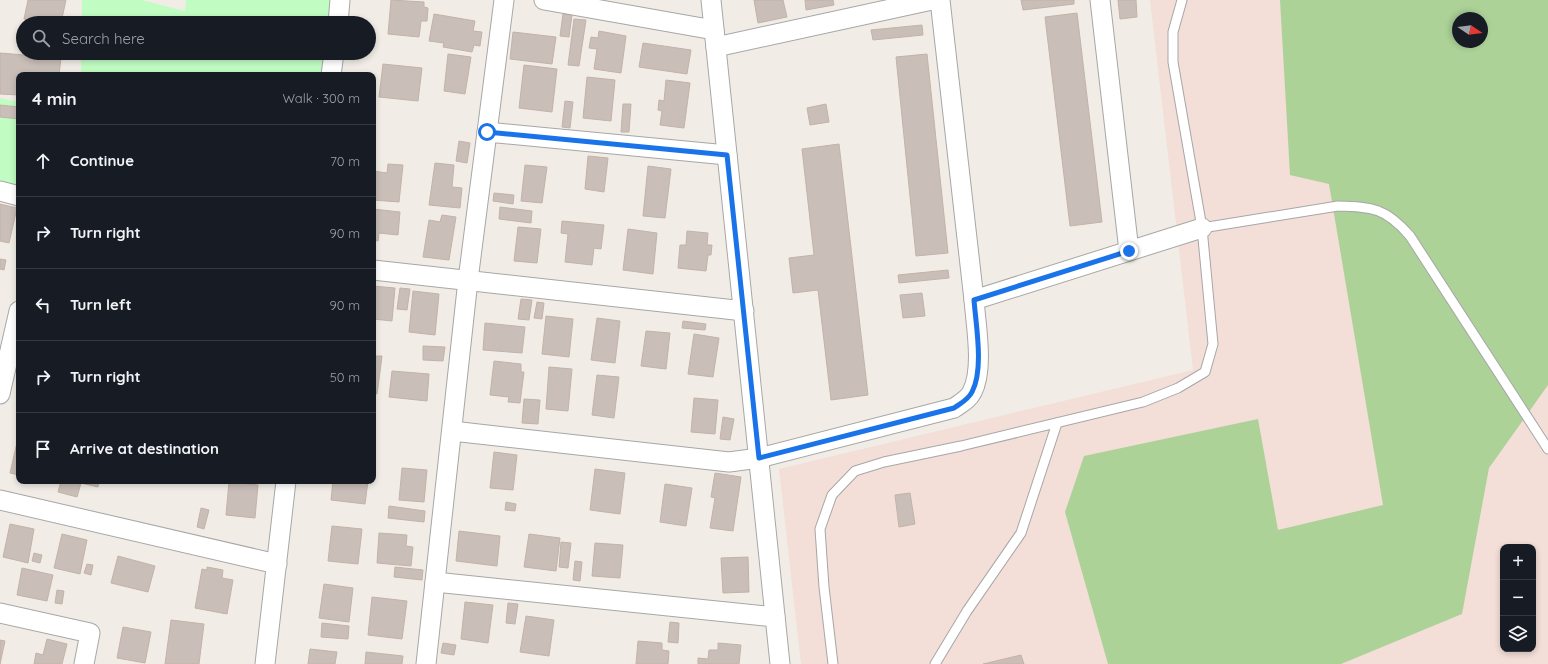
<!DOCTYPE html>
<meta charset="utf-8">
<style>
:root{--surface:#171b24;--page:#242831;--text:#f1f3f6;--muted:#9ea1a6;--line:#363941}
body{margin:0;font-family:Quicksand,sans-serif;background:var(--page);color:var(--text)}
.controls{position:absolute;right:12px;bottom:12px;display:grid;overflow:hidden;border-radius:8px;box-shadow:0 2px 6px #0003}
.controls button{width:36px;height:36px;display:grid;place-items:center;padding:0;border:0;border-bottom:1px solid var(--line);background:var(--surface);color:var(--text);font:20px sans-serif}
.compass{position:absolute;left:1452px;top:12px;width:36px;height:36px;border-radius:50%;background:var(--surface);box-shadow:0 2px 6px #0003;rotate:103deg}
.stop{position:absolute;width:12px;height:12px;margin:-9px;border:3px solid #1a73e8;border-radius:50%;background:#fff}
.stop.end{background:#1a73e8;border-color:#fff;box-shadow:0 1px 4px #0008}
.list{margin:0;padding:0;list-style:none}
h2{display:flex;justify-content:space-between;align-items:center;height:52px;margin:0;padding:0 16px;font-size:17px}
h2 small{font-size:13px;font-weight:400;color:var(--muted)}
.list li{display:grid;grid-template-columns:26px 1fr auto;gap:12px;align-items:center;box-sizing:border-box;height:72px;padding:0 16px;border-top:1px solid var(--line)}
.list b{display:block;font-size:15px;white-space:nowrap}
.list em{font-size:13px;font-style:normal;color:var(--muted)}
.icon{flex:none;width:22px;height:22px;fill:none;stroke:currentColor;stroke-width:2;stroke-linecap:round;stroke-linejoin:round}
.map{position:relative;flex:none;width:1548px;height:664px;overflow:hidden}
.search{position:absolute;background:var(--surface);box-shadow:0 2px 6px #0003;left:16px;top:16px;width:360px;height:44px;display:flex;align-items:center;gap:10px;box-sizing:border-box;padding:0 14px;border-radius:22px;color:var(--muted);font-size:15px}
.panel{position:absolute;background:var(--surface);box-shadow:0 2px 6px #0003;left:16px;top:72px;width:360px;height:412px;border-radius:8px}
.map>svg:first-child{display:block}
</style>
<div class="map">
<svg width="1548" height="664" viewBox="0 0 1548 664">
<rect width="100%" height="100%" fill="#f1ede6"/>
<path fill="#f3ded8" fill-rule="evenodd" d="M1150 0H1548V664H801L779 469 1193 370ZM1458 18H1482V42H1458ZM1503 547H1533V649H1503Z"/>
<path fill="#acd298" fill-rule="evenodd" d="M1280 0H1548V385L1489 468 1462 614 1341 664H1108L1065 512 1084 456 1258 419 1278 530 1383 505 1329 184 1290 175ZM1458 18H1482V42H1458Z"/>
<g fill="#c1fdc3">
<path d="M82 0H142L185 11 186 0H333L330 23H82Z"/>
<path d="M81 53H327L324 75H81Z"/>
<path d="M0 98 19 102V189L0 184Z"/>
</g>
<g fill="#c9bfb8" stroke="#c4b2a7">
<path d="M28 0H66L61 23H42L24 19Z"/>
<path d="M391 0 424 2V7L428 8 427 21H421L419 37 388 34Z"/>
<path d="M754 0H783L787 17 758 23Z"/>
<path d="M805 0H833L834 5 806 10Z"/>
<path d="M1021 0H1074V4L1023 10Z"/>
<path d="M1118 0H1136L1137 17 1120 19Z"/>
<path d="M1077 13 1102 222 1070 226 1045 17Z"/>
<path d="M434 14 475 21 473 31 482 32 480 46 474 45 472 52 443 47 444 43 429 41Z"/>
<path d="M563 14 572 15 569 37 560 36Z"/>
<path d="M574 19 586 20 579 66 568 65Z"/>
<path d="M922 25 923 35 873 40 871 30Z"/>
<path d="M599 31 626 36 621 73 594 69 597 49 589 48 591 37 598 38Z"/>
<path d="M513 32 556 37 552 64 510 59Z"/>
<path d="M643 43 691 50 687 74 639 67Z"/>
<path d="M0 53 61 58 59 75H19V95L0 94Z"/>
<path d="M448 54 471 57 465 94 444 91Z"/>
<path d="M927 54 948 253 916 256 896 57Z"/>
<path d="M383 64 422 68 418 101 379 97Z"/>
<path d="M524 65 557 69 552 112 519 108Z"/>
<path d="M587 77 615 80 611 121 583 118Z"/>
<path d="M666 80 690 83 684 128 660 125 662 111 658 110 659 100 664 101Z"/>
<path d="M565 101 573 102 570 128 562 127Z"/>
<path d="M623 104H631L629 132H621Z"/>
<path d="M826 104 829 122 810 125 807 108Z"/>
<path d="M0 105 19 107V119L0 117Z"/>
<path d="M459 141 470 143 467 163 456 161Z"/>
<path d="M839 144 868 395 831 400 818 290 793 293 789 258 814 255 802 149Z"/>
<path d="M588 156 608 158 604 192 585 189Z"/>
<path d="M435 163 454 165 452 187 462 188 460 208 429 205Z"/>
<path d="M388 164 403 165 399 202 373 200V171L387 173Z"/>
<path d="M525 165 547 167 542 203 521 201Z"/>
<path d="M648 166 671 169 665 218 643 216Z"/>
<path d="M494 193 514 195 513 204 493 201Z"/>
<path d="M0 204 17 208 9 243 0 241Z"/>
<path d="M500 207 532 211 531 223 499 219Z"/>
<path d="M373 209 400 212 398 235 379 233 378 241 373 240Z"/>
<path d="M442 215 456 217 449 260 423 257 429 220 440 222Z"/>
<path d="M562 221 604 225 601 249 594 248 592 265 565 262 568 234 561 233Z"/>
<path d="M518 227 541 229 537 263 514 261Z"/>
<path d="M628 229 657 233 653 274 623 270Z"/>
<path d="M687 231 708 233 707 245H712L711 255H708L706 271 678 268 680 245H686Z"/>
<path d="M0 259 6 260 4 270 0 269Z"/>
<path d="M948 270 949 278 899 283 898 275Z"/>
<path d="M373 286 395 288 392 321 373 319Z"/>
<path d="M400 288 410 289 407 310 397 309Z"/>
<path d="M413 291 439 294 435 335 409 332Z"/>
<path d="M922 293 925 316 903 318 900 295Z"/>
<path d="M521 299 532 300 529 320 518 319Z"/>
<path d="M537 302 544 303 542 319 534 318Z"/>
<path d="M546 316 573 319 569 357 542 354Z"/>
<path d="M597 318 620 321 615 363 591 360Z"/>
<path d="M683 321 706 324 705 330 682 328Z"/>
<path d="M485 323 525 327 522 353 483 350Z"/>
<path d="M646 331 670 333 666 369 641 366Z"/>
<path d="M694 334 719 338 713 377 688 374Z"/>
<path d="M423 346 445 347 443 361 423 360Z"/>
<path d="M373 356H382L377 394 373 393Z"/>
<path d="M494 361 521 364V372H524L520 403 508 402 509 397 490 395Z"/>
<path d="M549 367 572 369 568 411 546 409Z"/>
<path d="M392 371 429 374 427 401 389 397Z"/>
<path d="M597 375 619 377 614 418 592 415Z"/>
<path d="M694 398 718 400 715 434 691 432Z"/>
<path d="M524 399 540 400 538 424 522 423Z"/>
<path d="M723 417 734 419 730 440 720 439Z"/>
<path d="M19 434V475L10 473Z"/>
<path d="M494 452 517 455 513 490 490 488Z"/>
<path d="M402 468 427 470 424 502 399 500Z"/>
<path d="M595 469 625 473 620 514 590 510Z"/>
<path d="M715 473 741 477 733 531 710 528 715 498 711 497Z"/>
<path d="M61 481H99L98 487 81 483 77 497 58 492Z"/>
<path d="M333 481H368L365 504 331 500Z"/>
<path d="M229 482 258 485 255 518 226 515Z"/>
<path d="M665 484 692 488 686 526 660 522Z"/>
<path d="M910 493 915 524 899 527 895 495Z"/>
<path d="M506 502 516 504 515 511 505 510Z"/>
<path d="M389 506 425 511 424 522 388 518Z"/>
<path d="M201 508 209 510 204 529 197 527Z"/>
<path d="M10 524 34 529 28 563 3 557Z"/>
<path d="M332 526 362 529 358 564 328 561Z"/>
<path d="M459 531 500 536 497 566 456 561Z"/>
<path d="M379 533 407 535 406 546 413 547 411 566 377 563Z"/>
<path d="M62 534 87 540 80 574 54 568Z"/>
<path d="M529 534 560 538 556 571 524 567Z"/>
<path d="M561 542 571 543 568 568 559 567Z"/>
<path d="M595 543 623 545 620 578 592 576Z"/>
<path d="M34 553 42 555 40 563 32 561Z"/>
<path d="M118 556 155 566 148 592 111 583Z"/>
<path d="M748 557 749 592 723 593 721 558Z"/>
<path d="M575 561 582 562 580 581 573 580Z"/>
<path d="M87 564 93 565 91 575 84 573Z"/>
<path d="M207 567 223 570 222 578 233 580 227 614 195 608 202 569 207 570Z"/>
<path d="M395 567 423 570 422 580 394 577Z"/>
<path d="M22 568 53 575 47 601 17 595Z"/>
<path d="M324 584 353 588 349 622 319 618Z"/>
<path d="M57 590 64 591 62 604 55 603Z"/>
<path d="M372 597 407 601 402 639 368 635Z"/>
<path d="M465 602 493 605 488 643 461 639Z"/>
<path d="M508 603 518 604 515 624 506 623Z"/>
<path d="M526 616 554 620 549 656 520 652Z"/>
<path d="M171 620 204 624 199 664H165Z"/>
<path d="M670 622 679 623 678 643 668 642Z"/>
<path d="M322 623 349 626 348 639 321 637Z"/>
<path d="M123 627 151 632 145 663 117 658Z"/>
<path d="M47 639 67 644 62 664H34L36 653 43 655Z"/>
<path d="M0 640 5 641 0 664Z"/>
<path d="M638 641 662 643V650L669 651 668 664H636Z"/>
<path d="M443 643 456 645 454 655 441 653Z"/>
<path d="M718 643 741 645 739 664H698V658L708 659 709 650H718Z"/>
<path d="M310 649 337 652 335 664H308Z"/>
<path d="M366 652 403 656 402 664H365Z"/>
<path d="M1021 655 1024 664H983Z"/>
</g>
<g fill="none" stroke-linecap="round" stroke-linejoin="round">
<g stroke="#a7a7a7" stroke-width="11">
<g id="service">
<path d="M1202 228 1338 206C1373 207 1386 208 1410 236L1548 449"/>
<path d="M833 664 824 587 820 529 832 495 855 471 884 462 961 446 1143 402 1178 388 1205 372 1213 344 1202 228 1173 62V32L1182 0"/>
<path d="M935 664 967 611 1021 533 1057 423"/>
</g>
</g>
<g stroke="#a7a7a7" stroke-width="21">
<g id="minor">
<path d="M544 0 714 30"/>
<path d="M711 0 780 664"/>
<path d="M940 0 974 300"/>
<path d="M1100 0 1129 251"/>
<path d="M338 23 340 0"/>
<path d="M716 47 932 0"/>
<path d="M331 75 334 53"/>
<path d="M487 132 727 155"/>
<path d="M0 191 19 196"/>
<path d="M373 270 744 311"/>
<path d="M0 394 19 311"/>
<path d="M452 431 729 462 759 458 954 408C961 403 968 400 972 392 984 369 976 326 974 300L1202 228"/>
<path d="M0 500 277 564"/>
<path d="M435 582 775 617"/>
<path d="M0 613 90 633 84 664"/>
<path d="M265 664 286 481"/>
<path d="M426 664 468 280 504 0"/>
</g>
</g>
<use href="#service" stroke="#fff" stroke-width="9"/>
<use href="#minor" stroke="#fff" stroke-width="19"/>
</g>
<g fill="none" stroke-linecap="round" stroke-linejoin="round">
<path stroke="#1a73e8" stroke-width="5" d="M487 132 727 155 759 458 954 408C961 403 968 400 972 392 984 369 976 326 974 300L1129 251"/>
</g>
</svg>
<div class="controls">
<button>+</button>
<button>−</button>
<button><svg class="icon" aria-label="layers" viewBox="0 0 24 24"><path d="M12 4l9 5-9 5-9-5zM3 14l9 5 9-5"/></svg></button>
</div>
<svg class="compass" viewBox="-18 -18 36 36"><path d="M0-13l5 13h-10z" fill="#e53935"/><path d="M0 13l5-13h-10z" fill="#9ea1a6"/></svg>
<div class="stop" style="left:487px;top:132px"></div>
<div class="stop end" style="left:1129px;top:251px"></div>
<div class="search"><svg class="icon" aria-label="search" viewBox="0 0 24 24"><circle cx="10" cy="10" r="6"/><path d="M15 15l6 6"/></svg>Search here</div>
<section class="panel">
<h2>4 min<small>Walk · 300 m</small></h2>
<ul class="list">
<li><svg class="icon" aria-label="ahead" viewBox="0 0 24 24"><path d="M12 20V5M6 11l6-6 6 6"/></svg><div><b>Continue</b></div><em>70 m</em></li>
<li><svg class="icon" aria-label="right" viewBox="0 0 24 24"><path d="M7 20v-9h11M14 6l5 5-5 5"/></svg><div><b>Turn right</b></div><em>90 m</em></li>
<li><svg class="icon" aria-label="left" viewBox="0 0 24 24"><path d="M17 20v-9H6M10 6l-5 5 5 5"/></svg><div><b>Turn left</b></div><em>90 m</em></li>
<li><svg class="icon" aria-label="right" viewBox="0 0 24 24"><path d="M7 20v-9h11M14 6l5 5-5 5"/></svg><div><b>Turn right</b></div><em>50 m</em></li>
<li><svg class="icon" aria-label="arrive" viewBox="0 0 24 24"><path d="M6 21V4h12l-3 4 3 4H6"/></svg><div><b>Arrive at destination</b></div></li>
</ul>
</section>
</div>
